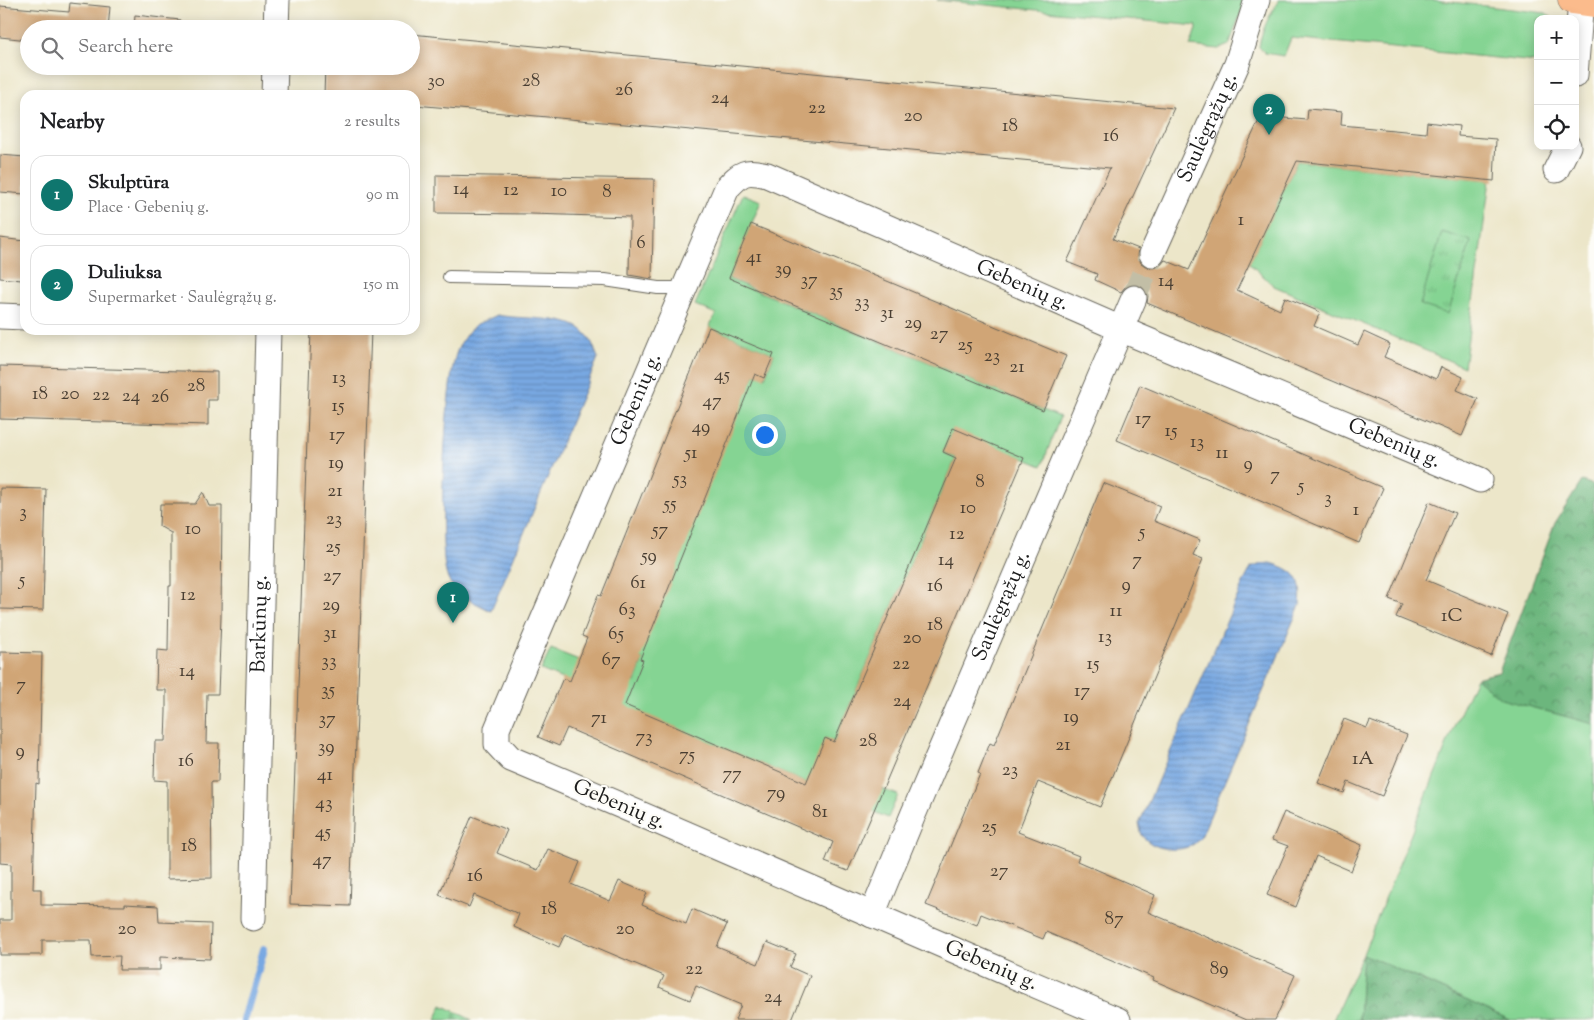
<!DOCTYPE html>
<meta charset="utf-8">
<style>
:root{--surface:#fff;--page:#f2f2f2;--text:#202124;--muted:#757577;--line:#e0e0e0;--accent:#0f766e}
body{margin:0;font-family:"Sorts Mill Goudy",serif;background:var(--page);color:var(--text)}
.controls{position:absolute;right:15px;top:15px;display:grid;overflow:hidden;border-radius:10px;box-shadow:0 2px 12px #0003}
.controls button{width:45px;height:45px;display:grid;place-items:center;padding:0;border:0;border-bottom:1px solid var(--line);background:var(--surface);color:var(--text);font:25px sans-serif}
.you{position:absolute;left:764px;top:434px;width:18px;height:18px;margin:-12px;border:4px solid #fff;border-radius:50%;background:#1a73e8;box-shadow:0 0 0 8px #1a73e833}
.badge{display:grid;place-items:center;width:32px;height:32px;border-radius:50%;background:var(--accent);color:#fff;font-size:16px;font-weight:700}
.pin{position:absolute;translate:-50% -41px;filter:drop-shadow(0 1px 2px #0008)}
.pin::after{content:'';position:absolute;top:26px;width:18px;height:15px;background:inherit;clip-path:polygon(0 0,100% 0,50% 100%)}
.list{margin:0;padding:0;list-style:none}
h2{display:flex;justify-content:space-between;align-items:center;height:65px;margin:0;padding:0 20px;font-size:21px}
h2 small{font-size:16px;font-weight:400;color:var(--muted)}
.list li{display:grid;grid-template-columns:32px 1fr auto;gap:15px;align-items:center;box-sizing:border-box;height:80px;margin:0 10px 10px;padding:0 10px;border:1px solid var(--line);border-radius:15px}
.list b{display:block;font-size:19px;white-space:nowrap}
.list p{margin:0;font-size:16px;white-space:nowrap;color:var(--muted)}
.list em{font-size:16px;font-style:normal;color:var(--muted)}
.icon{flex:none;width:28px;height:28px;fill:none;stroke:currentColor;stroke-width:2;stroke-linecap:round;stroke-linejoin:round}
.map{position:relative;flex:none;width:1594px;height:1020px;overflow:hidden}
.search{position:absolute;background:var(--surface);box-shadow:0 2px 12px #0003;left:20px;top:20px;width:400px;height:55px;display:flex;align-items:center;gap:12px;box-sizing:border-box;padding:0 18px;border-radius:28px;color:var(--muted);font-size:19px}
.panel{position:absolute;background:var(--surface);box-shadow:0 2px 12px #0003;left:20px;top:90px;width:400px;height:245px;border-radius:15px}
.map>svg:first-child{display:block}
</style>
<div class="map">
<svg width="1594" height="1020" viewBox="0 0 1594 1020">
<defs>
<pattern id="forest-crowns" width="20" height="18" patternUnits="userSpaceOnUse" patternTransform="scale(1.25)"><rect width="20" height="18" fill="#6cb67d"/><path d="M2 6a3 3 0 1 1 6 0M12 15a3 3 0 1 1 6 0" fill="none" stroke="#589366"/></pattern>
<pattern id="cemetery-stones" width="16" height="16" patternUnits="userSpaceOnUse" patternTransform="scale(1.25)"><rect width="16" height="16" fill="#85d493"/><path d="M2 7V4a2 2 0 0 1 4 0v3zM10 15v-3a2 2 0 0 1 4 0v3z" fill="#72b57e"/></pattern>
<pattern id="park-tufts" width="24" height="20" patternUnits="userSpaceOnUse" patternTransform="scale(1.25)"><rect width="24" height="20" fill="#85d493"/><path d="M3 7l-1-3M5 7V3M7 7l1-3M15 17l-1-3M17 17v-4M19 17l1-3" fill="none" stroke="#72b57e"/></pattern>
<pattern id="water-rules" width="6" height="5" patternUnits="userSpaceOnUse" patternTransform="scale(1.25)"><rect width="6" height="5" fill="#78a8e2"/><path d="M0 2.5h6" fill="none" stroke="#6288b6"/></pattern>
</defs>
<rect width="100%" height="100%" fill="#fdfcf7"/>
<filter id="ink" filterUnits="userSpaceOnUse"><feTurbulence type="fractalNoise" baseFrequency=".02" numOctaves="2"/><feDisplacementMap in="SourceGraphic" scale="10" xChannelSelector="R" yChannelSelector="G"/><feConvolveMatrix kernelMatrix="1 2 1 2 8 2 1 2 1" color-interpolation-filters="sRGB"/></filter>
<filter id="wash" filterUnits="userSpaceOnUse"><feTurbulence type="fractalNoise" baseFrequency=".0096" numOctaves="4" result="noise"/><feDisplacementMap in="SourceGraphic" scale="20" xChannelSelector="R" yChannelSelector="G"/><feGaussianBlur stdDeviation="1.12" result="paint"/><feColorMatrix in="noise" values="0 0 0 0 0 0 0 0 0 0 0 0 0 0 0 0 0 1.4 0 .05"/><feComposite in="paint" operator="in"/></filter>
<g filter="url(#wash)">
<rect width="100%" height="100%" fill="#ece6c9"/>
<g fill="#85d493" stroke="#507858">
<path d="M937 0H1242L1243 7 1229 45 1219 49 1190 46 1197 26Z"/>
<path d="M1279 0H1434L1546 13 1553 19H1538V81H1536L1537 62 1291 38 1284 56 1265 53 1259 47C1261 31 1270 14 1279 0Z"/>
<path d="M1297 161 1490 180 1464 367 1274 286 1249 263Z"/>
<path d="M743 194 761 201 729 279 1060 417 1042 466 953 429 943 452 956 458 834 742 825 738 882 789 898 795 888 818 541 670 551 649 635 682 643 660 628 654 755 374 765 377 774 354 709 327 716 314 695 305Z"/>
<path d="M1476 678 1502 699 1594 724V1020H1510L1363 954 1359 1020H1333L1363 954 1455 724Z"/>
</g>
<g fill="url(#forest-crowns)" stroke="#44694c">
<path d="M1582 481 1594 485V724L1501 699 1476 678 1499 672 1555 523Z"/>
<path d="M1363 954 1510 1020H1359Z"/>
</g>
<path fill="url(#cemetery-stones)" stroke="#507858" d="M442 1005 472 1020H435Z"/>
<path fill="url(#park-tufts)" stroke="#507858" d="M1442 232 1471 241 1448 314 1420 305Z"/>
<g fill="url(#water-rules)" stroke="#4a627f">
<path d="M497 315C520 320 564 315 582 330 591 337 594 348 598 358L491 611C474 602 454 595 447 576 437 551 445 373 458 349 461 342 467 332 473 327 479 322 490 319 497 315Z"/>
<path d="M1271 563C1296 570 1303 578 1300 605L1201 837C1198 840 1195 844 1192 845 1178 853 1152 850 1142 835 1141 833 1140 827 1139 824L1244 581 1251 568 1261 564Z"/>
</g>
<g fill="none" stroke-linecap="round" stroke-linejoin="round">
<path stroke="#78a8e2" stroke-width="8" d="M244 1020 264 949"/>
</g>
<g id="blocks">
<g fill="#d0a576">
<path d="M70 3 110 7 108 29H29V40L0 37V6L69 12Z"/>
<path d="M135 15 180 20V22L232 26 231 29H134Z"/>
<path d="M411 34 1174 108 1113 239 1139 249 1138 256 1141 263 1147 267 1153 268 1160 266 1165 260 1189 270 1261 116 1307 120 1308 109 1342 112 1341 125 1426 133 1427 122 1459 126 1458 136 1496 139 1494 181 1297 161 1237 290 1280 310 1285 297 1320 312 1314 326 1358 345 1364 332 1390 344 1384 357 1436 379 1441 367 1463 377 1457 390 1478 399 1462 436 1147 303 1148 296 1146 290 1139 285 1132 284 1125 287 1121 292 1095 280 1097 274 1067 262 1110 168 415 105V95H324L325 66H411Z"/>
<path d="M0 155 25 157V194L0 192Z"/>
<path d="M436 175 654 179 652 279 629 275 630 217 531 214 436 213Z"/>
<path d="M751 224 1066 356 1043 410 729 278Z"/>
<path d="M0 238 25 241 22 280 0 278Z"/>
<path d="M709 327 774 354 764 378 755 374 640 659 643 660 625 705 806 783 825 738 834 742 956 458 943 452 953 428 1024 458 848 871 825 862 833 842 567 728 559 746 538 737 563 678 570 681 587 638 582 636 598 595 601 596Z"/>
<path d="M311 330H371L350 906 290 904Z"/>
<path d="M0 366 217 372V400H208V425L0 419Z"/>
<path d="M1140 385 1383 488 1359 543 1117 440Z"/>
<path d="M1103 483 1160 506 1154 521 1200 540 1193 555 1203 559 1100 807 1038 782 1018 832 1079 856 1077 861 1155 895 1148 912 1295 975 1275 1020H1246L1153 980 1154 978 1046 932 1043 939 981 914 977 925 926 905 980 774 978 773 990 743 994 745Z"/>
<path d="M0 488 46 489 43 610 0 609Z"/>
<path d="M203 492 209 506H222L221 617 218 694H207L206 743H219L218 782H211L212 878 167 879V781L154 780 155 741H165L166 712V690H156L157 650 168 651 169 586H171V533L159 526 160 504H195Z"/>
<path d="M1429 502 1455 513 1426 580 1508 614 1491 656 1396 617 1402 604 1389 599Z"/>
<path d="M0 652 42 653 39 784 36 783 33 889H41V905L125 906V904L158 906 159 922 211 924 210 959 160 957V970H119L120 956 92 957 91 940H42V955H0V920H11V864L0 863Z"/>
<path d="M1344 719 1367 728 1370 721 1407 735 1382 796 1348 782 1344 793 1318 783Z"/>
<path d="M1284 812 1362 845 1351 871 1316 856 1296 907 1267 895 1288 846 1272 840Z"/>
<path d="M472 816 507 830 497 853 538 870 548 849 580 862 571 884 610 901 619 881 647 893 642 905 686 924 692 909 727 924 717 947 758 964 767 942 796 954 790 967 810 976 792 1020H735L741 1005 696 986 690 1000 659 987 664 976 565 934 559 947 514 927 519 914 474 895 469 907 439 895Z"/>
</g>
</g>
</g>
<g filter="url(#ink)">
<use href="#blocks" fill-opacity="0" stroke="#656359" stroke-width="1"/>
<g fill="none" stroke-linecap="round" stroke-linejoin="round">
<path stroke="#c2bea6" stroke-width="25" stroke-dasharray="25 12" stroke-linecap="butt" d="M1134 298 1152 254"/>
<g stroke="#656359" stroke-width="14">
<path id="service" d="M449 277 605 280 658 288H684"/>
</g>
<g stroke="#656359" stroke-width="27">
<g id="minor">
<path d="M276 29 277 0"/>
<path d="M1575 75 1581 1"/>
<path d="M274 95 275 66"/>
<path d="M1556 170 1568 146"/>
<path id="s1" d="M1152 254 1237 64 1257 0"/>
<path d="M0 316 25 317"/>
<path id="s2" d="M872 915 913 815 1134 298"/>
<path id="s3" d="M253 918 268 330"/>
<path id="s4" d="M1118 1020C915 935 714 844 511 759L497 744V729L532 646 727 188C742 172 745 170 767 175L1137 336 1480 480"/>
</g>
</g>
<g stroke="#656359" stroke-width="29">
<path id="primary" d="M1572 0 1594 3"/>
</g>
<use href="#service" stroke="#fff" stroke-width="12"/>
<use href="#minor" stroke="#fff" stroke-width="25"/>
<use href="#primary" stroke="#fbbb8c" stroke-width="28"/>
</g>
</g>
<g text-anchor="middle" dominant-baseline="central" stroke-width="4.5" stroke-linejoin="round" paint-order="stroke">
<g font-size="19" fill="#493e32">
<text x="436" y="81">30</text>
<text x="531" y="81">28</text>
<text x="624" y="90">26</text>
<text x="720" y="98">24</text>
<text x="817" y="108">22</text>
<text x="913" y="116">20</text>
<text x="1010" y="126">18</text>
<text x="1111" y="136">16</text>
<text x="461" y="189">14</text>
<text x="511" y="190">12</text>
<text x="559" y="191">10</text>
<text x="607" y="192">8</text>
<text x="1241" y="220">1</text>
<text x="641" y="243">6</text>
<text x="754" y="257">41</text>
<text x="783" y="269">39</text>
<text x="809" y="280">37</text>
<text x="1166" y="281">14</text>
<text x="836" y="291">35</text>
<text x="862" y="302">33</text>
<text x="887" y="313">31</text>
<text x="913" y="323">29</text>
<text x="939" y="334">27</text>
<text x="965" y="345">25</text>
<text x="992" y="356">23</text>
<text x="1017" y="367">21</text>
<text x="722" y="375">45</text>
<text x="339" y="378">13</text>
<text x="196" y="386">28</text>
<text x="40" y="394">18</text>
<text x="70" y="394">20</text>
<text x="101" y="395">22</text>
<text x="131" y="396">24</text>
<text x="160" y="397">26</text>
<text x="712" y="401">47</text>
<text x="338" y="406">15</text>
<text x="1143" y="419">17</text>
<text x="701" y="427">49</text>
<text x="1171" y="431">15</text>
<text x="337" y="435">17</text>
<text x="1197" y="442">13</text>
<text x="691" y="453">51</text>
<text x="1222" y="453">11</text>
<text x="336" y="463">19</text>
<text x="1248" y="464">9</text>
<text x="1275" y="475">7</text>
<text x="680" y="479">53</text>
<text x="980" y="482">8</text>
<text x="1301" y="486">5</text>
<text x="335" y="491">21</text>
<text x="1328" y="498">3</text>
<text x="670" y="504">55</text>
<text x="968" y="508">10</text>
<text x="1356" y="510">1</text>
<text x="23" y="512">3</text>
<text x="334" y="519">23</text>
<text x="193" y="529">10</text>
<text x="660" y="530">57</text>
<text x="1142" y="532">5</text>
<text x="957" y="534">12</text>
<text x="333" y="547">25</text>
<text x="649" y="556">59</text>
<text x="946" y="560">14</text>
<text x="1137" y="560">7</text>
<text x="332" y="576">27</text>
<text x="22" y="580">5</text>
<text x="638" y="583">61</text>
<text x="1126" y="585">9</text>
<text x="935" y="586">16</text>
<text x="188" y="595">12</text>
<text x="331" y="605">29</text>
<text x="627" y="610">63</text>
<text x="1116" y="611">11</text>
<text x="1452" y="616">1C</text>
<text x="935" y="625">18</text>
<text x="330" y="633">31</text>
<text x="616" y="634">65</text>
<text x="1105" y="637">13</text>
<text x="912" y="638">20</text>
<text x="611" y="660">67</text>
<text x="329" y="661">33</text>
<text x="901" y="664">22</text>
<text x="1093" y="664">15</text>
<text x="187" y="671">14</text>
<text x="21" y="685">7</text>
<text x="328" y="690">35</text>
<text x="1082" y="691">17</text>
<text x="902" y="701">24</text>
<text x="1071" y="717">19</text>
<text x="599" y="718">71</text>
<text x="327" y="719">37</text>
<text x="644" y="737">73</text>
<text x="868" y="741">28</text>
<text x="1063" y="745">21</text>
<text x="326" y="747">39</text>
<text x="20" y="751">9</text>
<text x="687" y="755">75</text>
<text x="1363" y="759">1A</text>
<text x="186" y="761">16</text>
<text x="1010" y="770">23</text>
<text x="732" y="774">77</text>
<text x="325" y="775">41</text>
<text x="776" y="793">79</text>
<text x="324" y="803">43</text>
<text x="820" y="812">81</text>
<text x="989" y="827">25</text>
<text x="323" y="832">45</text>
<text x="189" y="846">18</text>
<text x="322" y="860">47</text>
<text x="999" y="871">27</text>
<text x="475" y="876">16</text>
<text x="549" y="909">18</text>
<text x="1114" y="919">87</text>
<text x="127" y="929">20</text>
<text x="625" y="929">20</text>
<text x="694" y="969">22</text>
<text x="1219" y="969">89</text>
<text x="773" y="997">24</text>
</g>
<g font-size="21" fill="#1c1c1c" stroke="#fdfcf7">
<text stroke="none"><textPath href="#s1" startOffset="138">Saulėgrąžų g.</textPath></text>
<text stroke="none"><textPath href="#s4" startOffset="1608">Gebenių g.</textPath></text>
<text stroke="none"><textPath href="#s4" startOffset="1054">Gebenių g.</textPath></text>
<text stroke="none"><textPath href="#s4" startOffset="2012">Gebenių g.</textPath></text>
<text stroke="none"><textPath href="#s2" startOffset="335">Saulėgrąžų g.</textPath></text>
<text stroke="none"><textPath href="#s3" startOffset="294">Barkūnų g.</textPath></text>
<text transform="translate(619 805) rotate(23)">Gebenių g.</text>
<text transform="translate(991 966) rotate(23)">Gebenių g.</text>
</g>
</g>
</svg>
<div class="controls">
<button>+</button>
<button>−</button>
<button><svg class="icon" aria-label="locate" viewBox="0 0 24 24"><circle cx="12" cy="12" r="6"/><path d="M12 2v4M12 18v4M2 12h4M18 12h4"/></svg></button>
</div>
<div class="you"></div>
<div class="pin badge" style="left:453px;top:623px">1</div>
<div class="pin badge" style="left:1269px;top:135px">2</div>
<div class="search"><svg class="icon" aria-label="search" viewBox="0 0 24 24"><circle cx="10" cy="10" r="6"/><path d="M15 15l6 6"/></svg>Search here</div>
<section class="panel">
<h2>Nearby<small>2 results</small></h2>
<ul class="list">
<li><span class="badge">1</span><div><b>Skulptūra</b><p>Place · Gebenių g.</p></div><em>90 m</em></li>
<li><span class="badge">2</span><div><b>Duliuksa</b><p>Supermarket · Saulėgrąžų g.</p></div><em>150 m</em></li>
</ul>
</section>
</div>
